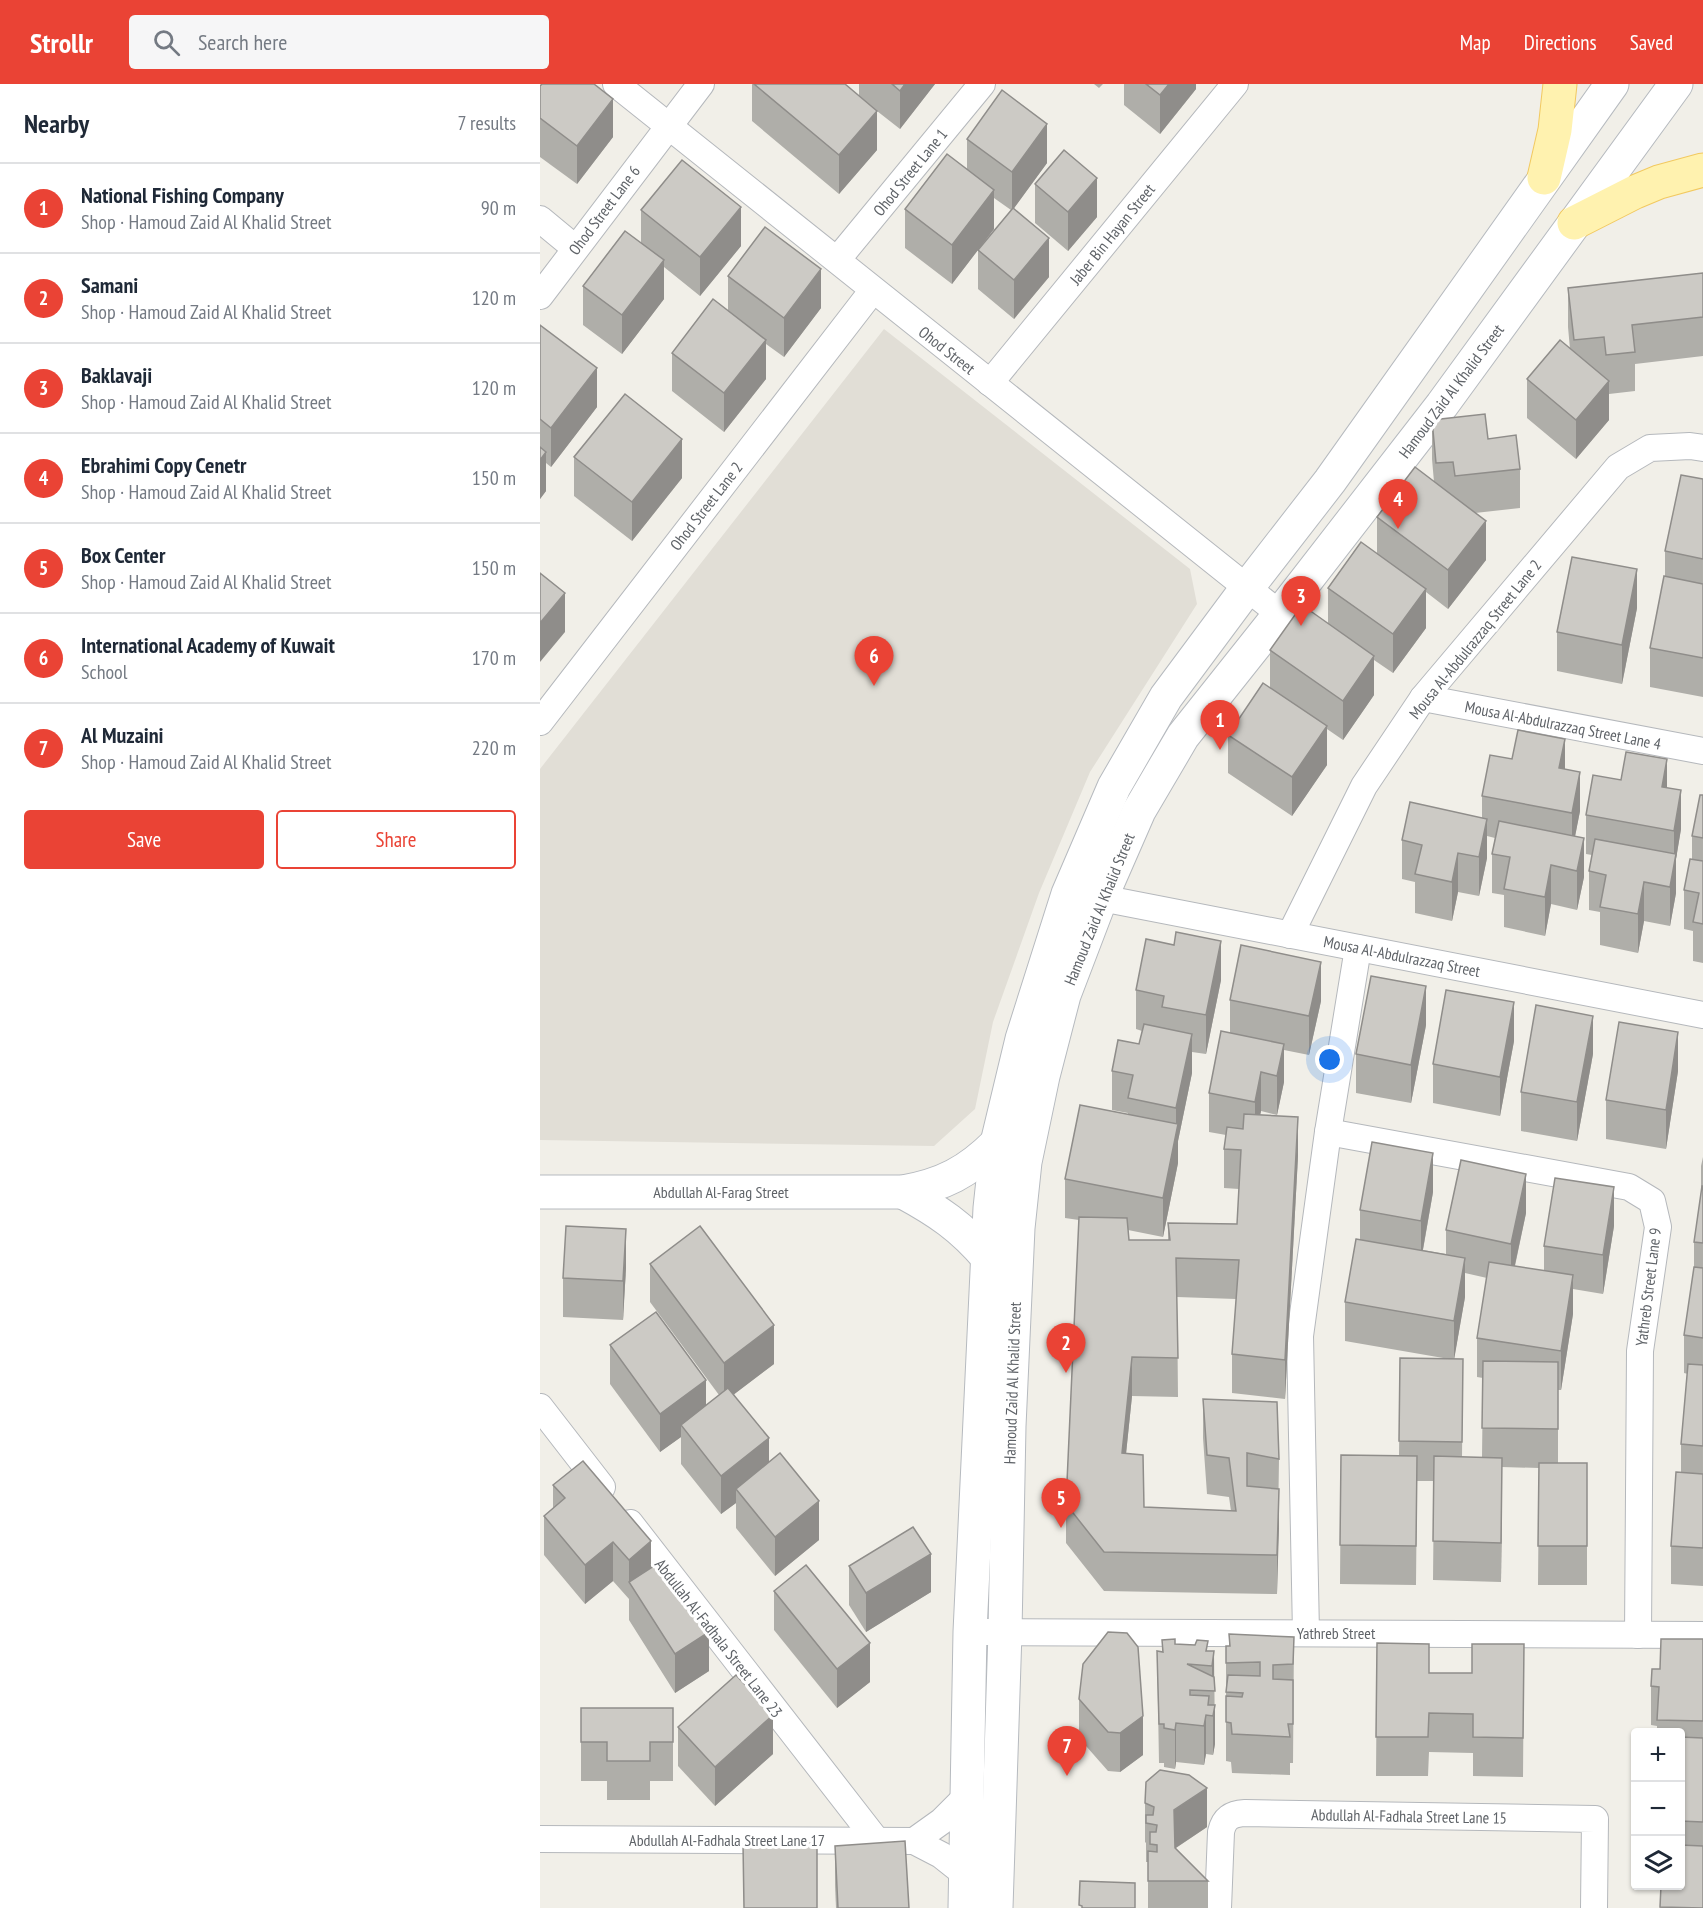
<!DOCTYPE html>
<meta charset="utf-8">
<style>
:root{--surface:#fff;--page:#f6f6f7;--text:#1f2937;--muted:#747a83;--line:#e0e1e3;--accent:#ea4335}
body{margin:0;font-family:"PT Sans Narrow",sans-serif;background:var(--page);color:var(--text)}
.controls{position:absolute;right:18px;bottom:18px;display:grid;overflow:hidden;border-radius:6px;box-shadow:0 2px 4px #0004}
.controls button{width:54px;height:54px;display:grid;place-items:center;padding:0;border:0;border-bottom:2px solid var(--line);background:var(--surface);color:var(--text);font:30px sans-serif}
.you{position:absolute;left:790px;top:976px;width:21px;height:21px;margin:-15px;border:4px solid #fff;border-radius:50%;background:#1a73e8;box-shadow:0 0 0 9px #1a73e833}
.badge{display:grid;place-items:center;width:39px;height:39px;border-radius:50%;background:var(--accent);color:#fff;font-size:20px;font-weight:700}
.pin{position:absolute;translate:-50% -50px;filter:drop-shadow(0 2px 3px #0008)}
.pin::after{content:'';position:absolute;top:32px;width:21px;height:18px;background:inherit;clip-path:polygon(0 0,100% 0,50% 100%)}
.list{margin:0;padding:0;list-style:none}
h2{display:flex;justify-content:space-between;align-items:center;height:78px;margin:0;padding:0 24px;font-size:26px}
h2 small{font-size:20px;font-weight:400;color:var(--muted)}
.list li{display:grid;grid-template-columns:39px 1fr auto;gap:18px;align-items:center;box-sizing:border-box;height:90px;padding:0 24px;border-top:2px solid var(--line)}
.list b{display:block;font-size:22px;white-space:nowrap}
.list p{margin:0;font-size:20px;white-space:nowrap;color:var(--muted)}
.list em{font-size:20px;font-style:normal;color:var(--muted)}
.actions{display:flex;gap:12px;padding:18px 24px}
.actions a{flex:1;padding:14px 0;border:2px solid var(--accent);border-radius:6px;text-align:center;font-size:21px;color:var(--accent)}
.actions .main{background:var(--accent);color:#fff}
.icon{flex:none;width:33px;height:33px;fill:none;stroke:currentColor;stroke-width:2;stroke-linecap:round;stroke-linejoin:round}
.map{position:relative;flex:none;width:1163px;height:1824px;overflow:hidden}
header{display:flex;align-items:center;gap:36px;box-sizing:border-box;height:84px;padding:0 30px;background:var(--accent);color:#fff}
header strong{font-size:28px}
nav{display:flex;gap:33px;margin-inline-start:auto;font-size:21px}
.search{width:420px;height:54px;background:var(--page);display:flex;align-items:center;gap:15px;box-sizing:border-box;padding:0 21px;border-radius:6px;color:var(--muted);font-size:22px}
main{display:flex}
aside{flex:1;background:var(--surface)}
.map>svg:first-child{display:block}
</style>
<header>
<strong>Strollr</strong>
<div class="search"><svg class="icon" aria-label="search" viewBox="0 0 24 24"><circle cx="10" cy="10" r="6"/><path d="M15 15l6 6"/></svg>Search here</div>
<nav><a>Map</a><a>Directions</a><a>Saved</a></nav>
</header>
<main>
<aside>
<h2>Nearby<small>7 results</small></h2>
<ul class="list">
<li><span class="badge">1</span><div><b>National Fishing Company</b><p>Shop · Hamoud Zaid Al Khalid Street</p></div><em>90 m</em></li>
<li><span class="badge">2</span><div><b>Samani</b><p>Shop · Hamoud Zaid Al Khalid Street</p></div><em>120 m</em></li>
<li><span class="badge">3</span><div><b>Baklavaji</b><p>Shop · Hamoud Zaid Al Khalid Street</p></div><em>120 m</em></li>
<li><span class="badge">4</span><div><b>Ebrahimi Copy Cenetr</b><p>Shop · Hamoud Zaid Al Khalid Street</p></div><em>150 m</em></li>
<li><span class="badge">5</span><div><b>Box Center</b><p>Shop · Hamoud Zaid Al Khalid Street</p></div><em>150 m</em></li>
<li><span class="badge">6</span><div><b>International Academy of Kuwait</b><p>School</p></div><em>170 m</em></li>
<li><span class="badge">7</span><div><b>Al Muzaini</b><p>Shop · Hamoud Zaid Al Khalid Street</p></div><em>220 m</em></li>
</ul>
<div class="actions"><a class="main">Save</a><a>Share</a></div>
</aside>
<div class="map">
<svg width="1163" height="1824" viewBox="0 0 1163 1824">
<rect width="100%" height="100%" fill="#f1efe8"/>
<path fill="#e1ded6" d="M344 245 650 485 657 520 550 688 499 809 453 938 435 1025 394 1062 0 1056V685Z"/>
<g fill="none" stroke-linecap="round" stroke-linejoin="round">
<g stroke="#b5b8bc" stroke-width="28">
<g id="street">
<path d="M76 0 740 530"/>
<path d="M0 135 35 164"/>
<path d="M297 176 442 0"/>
<path d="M0 212 161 0"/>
<path d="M450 299 695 0"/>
<path d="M883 614 1163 667"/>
<path d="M0 638 333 206"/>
<path d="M561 814 1163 931"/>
<path d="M750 851 824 702 883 614 1078 383 1110 364 1150 362 1163 364"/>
<path d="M788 1048 1089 1103 1112 1117 1118 1143 1100 1267 1098 1551"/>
<path d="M0 1323 62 1403"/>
<path d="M90 1439 337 1757"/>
<path d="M446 1548 1163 1551"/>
<path d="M766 1549 760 1252 788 1048 818 864"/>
<path d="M0 1755 374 1757 401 1771 425 1790"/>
<path d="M374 1757 402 1737 426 1713"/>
<path d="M678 1824 681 1748C684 1734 691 1730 705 1729L1055 1735 1054 1824"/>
</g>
</g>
<g stroke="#b6babf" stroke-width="35">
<g id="secondary">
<path d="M0 1108H363C403 1101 428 1088 457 1059"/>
<path d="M363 1108C398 1127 422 1143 448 1174"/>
<path d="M425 1824 430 1548 450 1124 457 1059 482 955 528 810 574 703 626 613 707 504 790 397 1072 0"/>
<path d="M456 1824 465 1548 469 1342 478 1144 485 1078 503 992 524 911 561 814 599 727 643 652 740 530 902 321 1136 0"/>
</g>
</g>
<g stroke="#f2c960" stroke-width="35">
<g id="primary">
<path d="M1004 94 1015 46 1020 0"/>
<path d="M1034 139 1095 108 1119 98 1163 86"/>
</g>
</g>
<use href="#street" stroke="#fff" stroke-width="26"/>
<use href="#secondary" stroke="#fff" stroke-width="33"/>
<use href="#primary" stroke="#fff2af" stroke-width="33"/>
</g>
<g fill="#afaea9" fill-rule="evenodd">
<path d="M212 0H305L319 12V0H395L360 45 337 27V66L299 110 212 37Z"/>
<path d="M554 0H563L559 4Z"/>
<path d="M584 0H656V5L620 50 584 21Z"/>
<path d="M0 2 73 53 37 100 0 73Z"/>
<path d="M427 55 507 79 474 124 509 193 474 235 438 205V166L412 200 365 164V125L427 86ZM454 114 471 126 439 164 454 145Z"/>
<path d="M495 100 557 133 528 167 495 139Z"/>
<path d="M101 126 201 162 160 212 124 183V215L82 270 43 241V202L101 159Z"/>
<path d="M1163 189V272L1095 280V307L1069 310V336L1036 375 987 334V295L1030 265 1028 243V204Z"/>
<path d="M188 192 281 224 244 273 226 260V295L184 348 132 307V269L188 226Z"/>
<path d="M0 241 57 323 11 383 6 379V407L0 415Z"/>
<path d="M892 336 948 355 980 385V424L935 429 946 476 908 525 886 508V544L853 589 834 576V611L803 656 787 645V681L752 732 688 689V651L730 604V566L788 539V504L837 470V433L894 398 892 375Z"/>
<path d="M34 373 142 394 92 457 34 412Z"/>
<path d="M1163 395V613L1110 603V564L1125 492V467Z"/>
<path d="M1097 524 1082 600 1017 587V548Z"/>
<path d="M1127 704 1141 745 1136 775V809L1130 842 1104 837 1098 869 1060 861V828L1049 826V787L1052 771 1046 770V731Z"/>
<path d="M1163 711V879L1153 877V847L1144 845V806L1152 775V752Z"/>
<path d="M942 712 1040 727 1035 752 1044 793 1037 826 1011 820 1005 852 964 843V811L952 809V770L955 754 947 752V774L939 812 918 808 912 837 875 829V798L862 795V756L942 734Z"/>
<path d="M681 896 666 970 652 968V989L638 1057V1079L623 1153 588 1146 589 1156H628V1139L697 1140 699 1105 684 1104V1065L686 1051 669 1048V1009L690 949V916L781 917 769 971 744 966V998L737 1031 721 1027 720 1031 758 1072 745 1315 692 1309V1270L696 1215 637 1213 638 1313 592 1312 586 1370 604 1423 691 1427 689 1413 667 1410 663 1354V1315L739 1375 737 1510 564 1507 526 1459V1420L539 1136 525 1134V1095L588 1030V1029L572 1026V987L599 960 602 947 596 945V906Z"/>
<path d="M886 941 871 1019 816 1009V970Z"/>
<path d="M974 957 960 1032 893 1019V980Z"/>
<path d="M1053 970 1037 1057 981 1047V1008Z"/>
<path d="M1138 987 1126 1065 1066 1055V1016Z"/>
<path d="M1163 1073V1502L1131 1500V1462L1141 1388V1360L1148 1290 1144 1289V1251L1154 1188V1158L1161 1108V1082Z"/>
<path d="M893 1108 883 1166 906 1170V1146L986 1129 975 1182 1004 1187V1162L1074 1142 1063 1210 1033 1205V1230L1021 1306H1018V1379H1047V1501H998L999 1384 962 1383 961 1498 893 1496 894 1397H877L876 1501 800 1500 801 1371 859 1372 860 1274 909 1275 805 1257V1218L820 1155V1126ZM925 1189 947 1194 937 1254V1293L943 1294 942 1373H922L923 1275H914L925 1213Z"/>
<path d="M110 1180 234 1280 194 1310 229 1378 279 1456 235 1492 196 1444V1419L181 1430 141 1380V1353L120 1368 70 1300V1261L166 1321 179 1311 110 1218Z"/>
<path d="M86 1184 83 1236 23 1233V1194Z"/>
<path d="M13 1401 111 1484 169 1587 135 1609 89 1536V1515L73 1497 45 1520 4 1471V1432L13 1424Z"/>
<path d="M309 1482 391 1508 326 1548 309 1521Z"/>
<path d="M234 1507 330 1598 297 1624 234 1546Z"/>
<path d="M689 1550 754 1553 753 1679H750V1691L692 1689 691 1678 686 1677V1562H689Z"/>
<path d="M1163 1555V1824H1120L1121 1802H1140V1648H1117V1642L1111 1641V1602L1120 1585Z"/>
<path d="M622 1556 635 1560 668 1567H674L675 1660 673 1671 666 1670 664 1681 636 1678 635 1685 624 1683V1679H619L617 1567 622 1568Z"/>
<path d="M837 1559 889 1589H932L984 1560 983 1693 933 1692V1669L889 1668 888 1692H836Z"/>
<path d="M539 1615 603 1632V1671L580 1688 568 1687 539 1654Z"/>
<path d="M41 1624H133V1697H110V1716H67V1697H41Z"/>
<path d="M138 1643 233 1670 175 1722 138 1682Z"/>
<path d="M605 1719 667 1743 636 1764 668 1797V1824H608V1778H606V1759L605 1758Z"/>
<path d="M295 1762 369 1824H296L295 1801Z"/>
</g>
<g fill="#8f8d8a">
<path d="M365 0H395L360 45V7Z"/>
<path d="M629 0H656V5L620 50V11Z"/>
<path d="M73 15V53L37 100V62Z"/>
<path d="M337 27V66L299 110V71Z"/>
<path d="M507 40V79L472 127V88Z"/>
<path d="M557 94V133L528 167V128Z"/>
<path d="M454 106V145L412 200V161Z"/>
<path d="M201 123V162L160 212V173Z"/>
<path d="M509 154V193L474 235V196Z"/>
<path d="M124 176V215L82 270V231Z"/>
<path d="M281 185V224L244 273V234Z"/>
<path d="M226 256V295L184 348V309Z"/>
<path d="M57 284V323L11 383V344Z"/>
<path d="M1069 297V336L1036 375V336Z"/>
<path d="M142 355V394L92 457V418Z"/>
<path d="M6 368V407L0 415V376Z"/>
<path d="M946 437V476L908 525V486Z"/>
<path d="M1097 485V524L1082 600V561Z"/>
<path d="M886 505V544L853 589V550Z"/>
<path d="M25 509V548L0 578V539Z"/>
<path d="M834 572V611L803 656V617Z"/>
<path d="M787 642V681L752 732V693Z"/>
<path d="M1025 655V694L1019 684Z"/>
<path d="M1127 675V714L1122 703Z"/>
<path d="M1040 688V727L1032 768V729Z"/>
<path d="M1141 706V745L1136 775V809L1130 842V803L1134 780V747Z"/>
<path d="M947 735V774L939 812V773Z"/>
<path d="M1044 754V793L1037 826V787Z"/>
<path d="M918 769V808L912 837V798Z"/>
<path d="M1011 781V820L1005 852V813Z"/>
<path d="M1104 798V837L1098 869V830Z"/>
<path d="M681 857V896L666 970V931Z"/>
<path d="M781 878V917L769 971V932Z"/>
<path d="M886 902V941L871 1019V981Z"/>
<path d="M974 918V957L960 1032V993Z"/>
<path d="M1053 932V970L1037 1057V1018Z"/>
<path d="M1138 948V987L1126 1065V1026Z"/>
<path d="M652 950V989L638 1057V1079L623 1153V1114L636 1047V1024Z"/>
<path d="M744 960V998L737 1031V992Z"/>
<path d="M721 988V1027L715 1057V1018Z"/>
<path d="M758 1033V1072L745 1315V1276Z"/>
<path d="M893 1069V1108L881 1176V1137Z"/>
<path d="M986 1090V1129L971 1199V1160Z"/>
<path d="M1074 1103V1142L1063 1210V1171Z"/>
<path d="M86 1145V1184L83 1236V1197Z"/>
<path d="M925 1174V1213L914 1276V1237Z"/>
<path d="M1033 1191V1230L1021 1306V1267Z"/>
<path d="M234 1241V1280L184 1318V1279Z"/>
<path d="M592 1273V1312L582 1408V1369Z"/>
<path d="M166 1296V1335L141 1341V1353L120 1368V1330Z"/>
<path d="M229 1354V1393L196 1405V1419L181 1430V1392Z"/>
<path d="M962 1374V1413L961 1498V1459Z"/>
<path d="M739 1405V1444L737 1510V1471Z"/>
<path d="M279 1417V1456L235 1492V1453Z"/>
<path d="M111 1457V1496L89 1498V1515V1476Z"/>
<path d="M73 1458V1497L45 1520V1481Z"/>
<path d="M391 1470V1508L326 1548V1509Z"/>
<path d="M169 1548V1587L135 1609V1570Z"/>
<path d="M330 1559V1598L297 1624V1585Z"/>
<path d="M674 1567V1606H672V1582Z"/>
<path d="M675 1621V1660L673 1671V1632Z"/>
<path d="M233 1631V1670L175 1722V1683Z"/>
<path d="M666 1631V1670L664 1681V1642Z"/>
<path d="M603 1632V1671L580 1688V1649Z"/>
<path d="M636 1639V1678L635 1685V1646Z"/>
<path d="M667 1704V1743L634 1765V1726Z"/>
</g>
<g fill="#cccac5" stroke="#8f8d8a" stroke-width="1.5">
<path d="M2 0H54L73 15 37 62 0 34V2Z"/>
<path d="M214 0H305L337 27 299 71Z"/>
<path d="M352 0H365L360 7Z"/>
<path d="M606 0H629L620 11Z"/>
<path d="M462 6 507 40 472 88 427 55Z"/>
<path d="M524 66 557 94 528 128 495 100Z"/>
<path d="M407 70 454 106 412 161 365 125Z"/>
<path d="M142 76 201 123 160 173 101 126Z"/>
<path d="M473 124 509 154 474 196 438 166Z"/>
<path d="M225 143 281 185 244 234 188 192Z"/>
<path d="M85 147 124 176 82 231 43 202Z"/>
<path d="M1163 189V233L1092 241 1095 268 1066 271 1064 253 1034 256 1028 204Z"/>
<path d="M173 215 226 256 184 309 132 269Z"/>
<path d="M0 241 57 284 11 344 0 335Z"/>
<path d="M1020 256 1069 297 1036 336 987 295Z"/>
<path d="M85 310 142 355 92 418 34 373Z"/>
<path d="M945 330 948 355 976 351 980 385 915 392 913 378 896 379 892 336Z"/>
<path d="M0 363 6 368 0 376Z"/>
<path d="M875 383 946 437 908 486 837 433Z"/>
<path d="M1141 391 1163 395V475L1125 467Z"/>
<path d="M821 458 886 505 853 550 788 504Z"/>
<path d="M1032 473 1097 485 1082 561 1017 548Z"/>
<path d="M0 489 25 509 0 539Z"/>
<path d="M1124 492 1163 500V574L1110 564Z"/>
<path d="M762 521 834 572 803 617 730 566Z"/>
<path d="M723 599 787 642 752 693 688 651Z"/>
<path d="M978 646 1025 655 1019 684 1040 688 1032 729 942 712 950 671 972 675Z"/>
<path d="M1086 668 1127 675 1122 703 1141 706 1134 747 1046 731 1053 691 1081 696Z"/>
<path d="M1160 711H1163V754L1152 752Z"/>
<path d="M870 718 947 735 939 773 918 769 912 798 875 790 882 761 862 756Z"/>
<path d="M959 737 1044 754 1037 787 1011 781 1005 813 964 805 970 773 952 770Z"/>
<path d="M1055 755 1136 770 1130 803 1104 798 1098 830 1060 823 1066 791 1049 787Z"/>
<path d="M1150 775 1163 777V840L1153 838 1159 809 1144 806Z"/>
<path d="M636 848 681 857 666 931 622 923 624 912 596 906 606 855 634 861Z"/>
<path d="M701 861 781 878 769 932 690 916Z"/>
<path d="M831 892 886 902 871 981 816 970Z"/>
<path d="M906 906 974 918 960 993 893 980Z"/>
<path d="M996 921 1053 932 1037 1018 981 1008Z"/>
<path d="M1079 938 1138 948 1126 1026 1066 1016Z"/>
<path d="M604 940 652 950 636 1024 588 1014 593 991 572 987 578 956 599 960Z"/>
<path d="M681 947 744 960 737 992 721 988 715 1018 669 1009Z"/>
<path d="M540 1021 638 1040 623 1114 525 1095Z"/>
<path d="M704 1030 758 1033 745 1276 692 1270 699 1176 636 1174 638 1274 592 1273 582 1369 603 1371 604 1423 696 1427 689 1374 667 1371 663 1315 737 1318 739 1375 707 1369V1402L739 1405 737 1471 564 1468 526 1420 539 1133 587 1134 589 1156H630L628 1139 697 1140 701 1066 684 1065 687 1043 703 1045Z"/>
<path d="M832 1058 893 1069 881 1137 820 1126Z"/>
<path d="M921 1076 986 1090 971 1160 906 1146Z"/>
<path d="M1015 1094 1074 1103 1063 1171 1004 1162Z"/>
<path d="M1162 1102H1163V1159L1154 1158Z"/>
<path d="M26 1142 86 1145 83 1197 23 1194Z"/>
<path d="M160 1142 234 1241 184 1279 110 1180Z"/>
<path d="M816 1155 925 1174 914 1237 805 1218Z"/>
<path d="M949 1178 1033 1191 1021 1267 937 1254Z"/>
<path d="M1154 1183 1163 1184V1254L1144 1251Z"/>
<path d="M116 1228 166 1296 120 1330 70 1261Z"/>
<path d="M860 1274 923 1275 922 1358 859 1357Z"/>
<path d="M943 1277 1018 1278V1345L942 1344Z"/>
<path d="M1148 1280 1163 1281V1362L1141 1360Z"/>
<path d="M188 1304 229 1354 181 1392 141 1341Z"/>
<path d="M240 1369 279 1417 235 1453 196 1405Z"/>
<path d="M801 1371 877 1372 876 1462 800 1461Z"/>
<path d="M894 1372 962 1374 961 1459 893 1457Z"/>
<path d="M43 1377 111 1457 89 1476 73 1458 45 1481 4 1432 25 1414 13 1401Z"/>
<path d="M999 1379H1047V1462H998Z"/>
<path d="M1136 1388 1163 1390V1464L1131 1462Z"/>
<path d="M373 1443 391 1470 326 1509 309 1482Z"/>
<path d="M123 1476 169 1548 135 1570 89 1498Z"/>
<path d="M266 1481 330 1559 297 1585 234 1507Z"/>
<path d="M568 1548 587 1549 598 1563 603 1632 580 1649 568 1648 539 1615 543 1580Z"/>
<path d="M689 1550 754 1553 753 1580 733 1581V1595L753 1596V1640H748L750 1653 692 1650 691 1639 686 1638V1612L702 1613 703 1609 686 1608 688 1591 720 1592V1578L686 1579V1562H690Z"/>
<path d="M635 1555V1560L655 1561 657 1556 668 1557 666 1567H674L672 1582 647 1580 674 1593 675 1607 650 1606V1611L669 1612 668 1621H675L673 1632 666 1631 664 1642 636 1639 635 1646 624 1644V1640H619L617 1567 623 1568 622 1556Z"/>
<path d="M1121 1555H1163V1637L1117 1636 1119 1603 1111 1602 1112 1585H1120Z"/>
<path d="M837 1559 889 1560V1589H932V1560H984L983 1654 933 1653V1630L889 1629 888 1653H836Z"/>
<path d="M196 1591 233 1631 175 1683 138 1643Z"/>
<path d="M41 1624H133V1658H110V1677H67V1658H41Z"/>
<path d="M1140 1653 1163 1654V1738L1140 1737Z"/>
<path d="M620 1686 649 1691 667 1704 634 1726 635 1764 668 1797H608V1767L617 1768V1761L610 1760V1748H616L617 1741 606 1739V1731H613L614 1723 605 1719 606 1698Z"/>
<path d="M365 1757 369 1824H298L295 1762Z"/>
<path d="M277 1759V1824H204L203 1760Z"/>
<path d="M1140 1761 1163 1762V1824L1120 1823 1121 1802H1140Z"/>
<path d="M540 1797 595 1799V1824H542V1822L539 1821Z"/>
</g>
<g text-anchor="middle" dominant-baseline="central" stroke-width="6" stroke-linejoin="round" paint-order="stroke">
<g font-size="16" fill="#5f6368" stroke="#fff">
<text transform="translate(370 88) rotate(-51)">Ohod Street Lane 1</text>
<text transform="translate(64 126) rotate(-53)">Ohod Street Lane 6</text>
<text transform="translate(572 150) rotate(-51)">Jaber Bin Hayan Street</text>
<text transform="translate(407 266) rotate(38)">Ohod Street</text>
<text transform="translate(911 307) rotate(-53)">Hamoud Zaid Al Khalid Street</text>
<text transform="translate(166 422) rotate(-52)">Ohod Street Lane 2</text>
<text transform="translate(935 555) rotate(-51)">Mousa Al-Abdulrazzaq Street Lane 2</text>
<text transform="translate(1023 641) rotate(11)">Mousa Al-Abdulrazzaq Street Lane 4</text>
<text transform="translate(559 825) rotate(-68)">Hamoud Zaid Al Khalid Street</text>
<text transform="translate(862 872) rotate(11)">Mousa Al-Abdulrazzaq Street</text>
<text x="181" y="1108">Abdullah Al-Farag Street</text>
<text transform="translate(1108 1203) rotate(-83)">Yathreb Street Lane 9</text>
<text transform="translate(472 1299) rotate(-88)">Hamoud Zaid Al Khalid Street</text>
<text x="796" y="1549">Yathreb Street</text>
<text transform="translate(179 1554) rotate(52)">Abdullah Al-Fadhala Street Lane 23</text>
<text transform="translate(869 1732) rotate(1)">Abdullah Al-Fadhala Street Lane 15</text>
<text x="187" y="1756">Abdullah Al-Fadhala Street Lane 17</text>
</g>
</g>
</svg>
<div class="controls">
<button>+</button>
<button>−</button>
<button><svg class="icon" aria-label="layers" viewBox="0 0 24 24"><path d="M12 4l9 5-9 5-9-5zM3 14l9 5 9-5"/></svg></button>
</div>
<div class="you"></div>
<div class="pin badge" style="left:680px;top:666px">1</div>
<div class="pin badge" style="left:526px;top:1289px">2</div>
<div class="pin badge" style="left:761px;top:542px">3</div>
<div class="pin badge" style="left:858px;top:445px">4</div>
<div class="pin badge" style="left:521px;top:1444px">5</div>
<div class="pin badge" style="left:334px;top:602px">6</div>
<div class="pin badge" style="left:527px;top:1692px">7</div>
</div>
</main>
